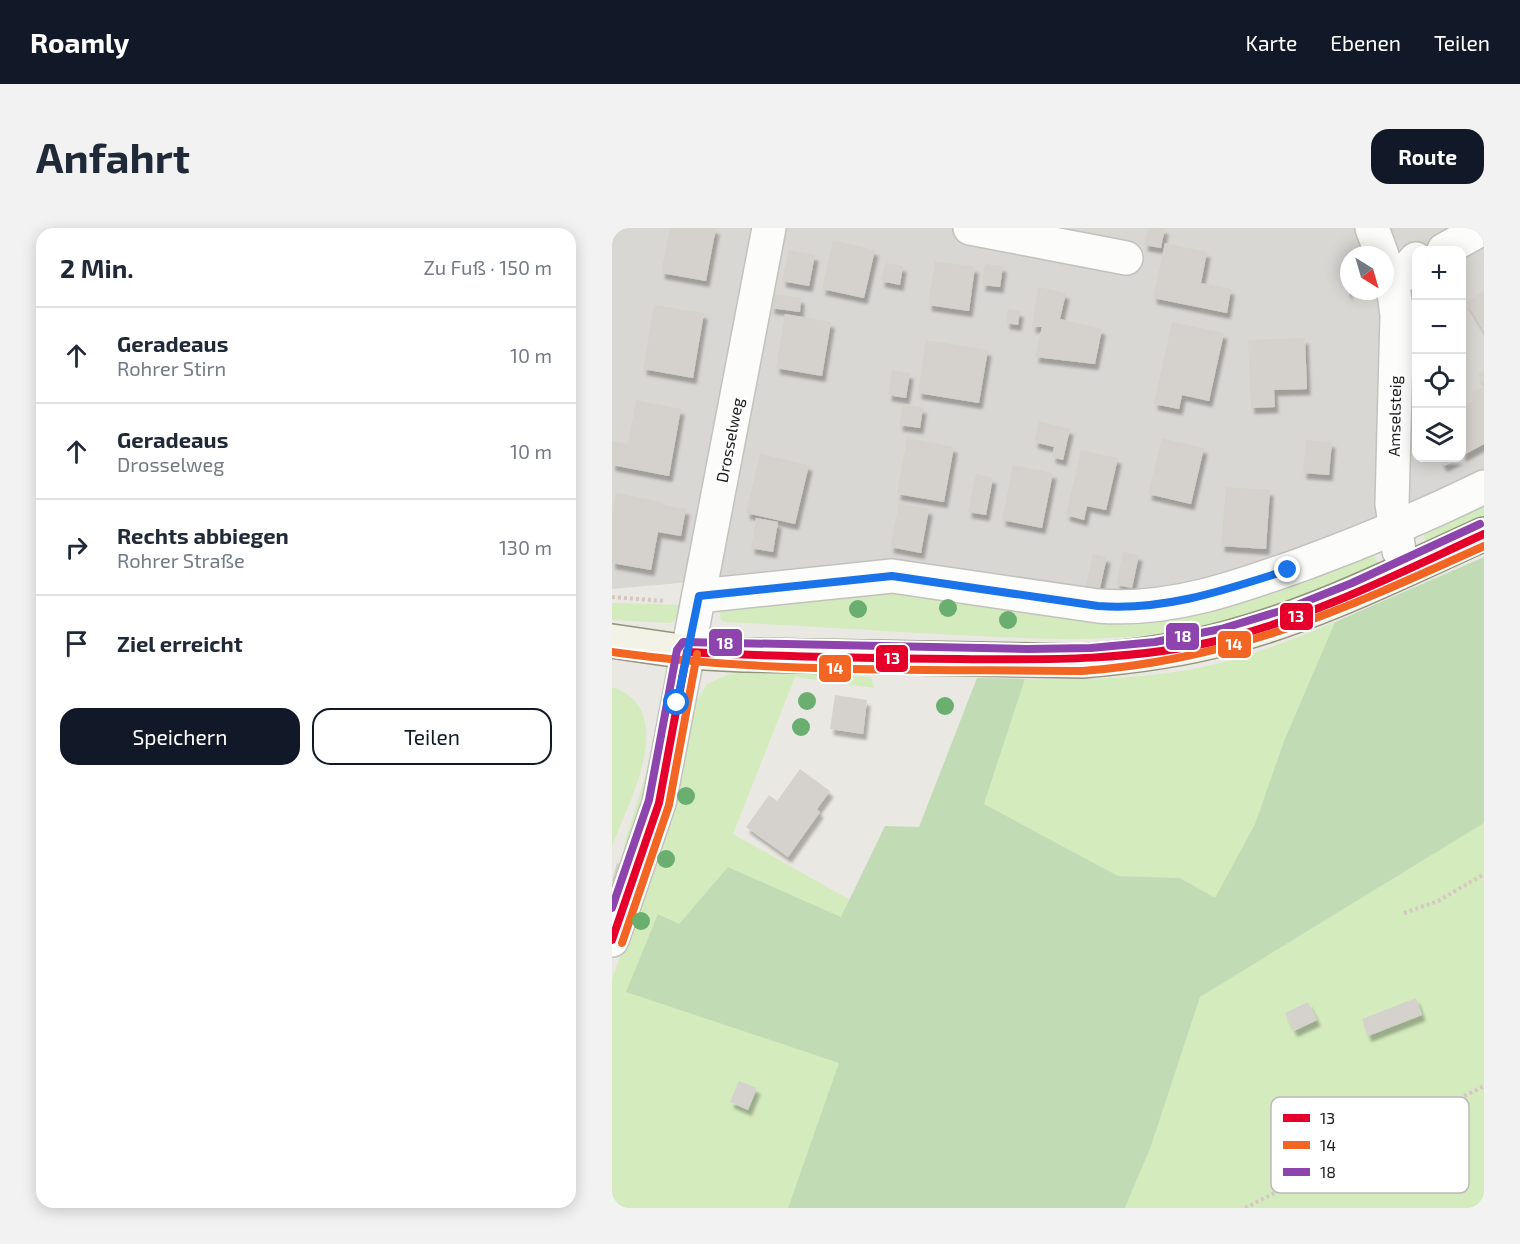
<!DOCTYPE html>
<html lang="de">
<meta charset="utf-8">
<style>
:root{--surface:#fff;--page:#f2f2f3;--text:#1f2937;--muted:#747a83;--line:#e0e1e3;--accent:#111827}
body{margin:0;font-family:"Exo 2",sans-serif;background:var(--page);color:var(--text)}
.controls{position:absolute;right:18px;top:18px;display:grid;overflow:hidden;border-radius:12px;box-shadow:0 3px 15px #0003}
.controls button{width:54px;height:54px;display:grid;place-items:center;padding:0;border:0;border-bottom:2px solid var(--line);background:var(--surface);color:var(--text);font:30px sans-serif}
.compass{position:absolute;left:728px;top:18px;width:54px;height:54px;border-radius:50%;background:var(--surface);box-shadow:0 3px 15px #0003;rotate:143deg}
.stop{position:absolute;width:18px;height:18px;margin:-14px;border:4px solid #1a73e8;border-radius:50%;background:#fff}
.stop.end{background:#1a73e8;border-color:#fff;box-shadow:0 2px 6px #0008}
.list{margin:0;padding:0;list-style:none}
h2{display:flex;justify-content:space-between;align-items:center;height:78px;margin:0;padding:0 24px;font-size:26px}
h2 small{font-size:20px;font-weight:400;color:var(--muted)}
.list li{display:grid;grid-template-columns:39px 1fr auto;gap:18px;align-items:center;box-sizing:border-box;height:96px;padding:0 24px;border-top:2px solid var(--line)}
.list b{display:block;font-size:22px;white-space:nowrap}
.list p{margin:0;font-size:20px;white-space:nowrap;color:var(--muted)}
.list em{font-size:20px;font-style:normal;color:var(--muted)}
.actions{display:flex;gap:12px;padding:18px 24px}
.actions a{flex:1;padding:14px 0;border:2px solid var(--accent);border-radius:18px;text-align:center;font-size:21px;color:var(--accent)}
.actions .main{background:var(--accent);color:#fff}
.icon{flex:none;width:33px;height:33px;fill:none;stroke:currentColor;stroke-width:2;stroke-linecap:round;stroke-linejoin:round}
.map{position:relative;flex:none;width:872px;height:980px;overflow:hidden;border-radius:18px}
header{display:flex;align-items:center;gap:36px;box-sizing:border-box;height:84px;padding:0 30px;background:var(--accent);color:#fff}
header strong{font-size:28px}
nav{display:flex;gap:33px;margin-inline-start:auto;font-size:21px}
.intro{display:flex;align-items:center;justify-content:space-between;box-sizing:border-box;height:144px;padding:0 36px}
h1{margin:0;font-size:42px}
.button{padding:15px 27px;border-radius:18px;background:var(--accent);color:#fff;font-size:21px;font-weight:700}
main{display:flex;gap:36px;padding:0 36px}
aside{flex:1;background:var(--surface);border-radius:18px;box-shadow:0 3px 15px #0003}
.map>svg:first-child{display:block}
</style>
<header>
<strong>Roamly</strong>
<nav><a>Karte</a><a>Ebenen</a><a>Teilen</a></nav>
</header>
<div class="intro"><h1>Anfahrt</h1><a class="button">Route</a></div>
<main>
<aside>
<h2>2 Min.<small>Zu Fuß · 150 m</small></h2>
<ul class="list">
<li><svg class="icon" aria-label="ahead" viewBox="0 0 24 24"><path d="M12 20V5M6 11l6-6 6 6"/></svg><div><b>Geradeaus</b><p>Rohrer Stirn</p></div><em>10 m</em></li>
<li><svg class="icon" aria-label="ahead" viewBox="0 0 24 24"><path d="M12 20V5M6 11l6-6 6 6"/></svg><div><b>Geradeaus</b><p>Drosselweg</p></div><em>10 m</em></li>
<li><svg class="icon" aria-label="right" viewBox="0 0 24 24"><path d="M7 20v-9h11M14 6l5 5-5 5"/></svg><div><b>Rechts abbiegen</b><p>Rohrer Straße</p></div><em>130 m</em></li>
<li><svg class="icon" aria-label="arrive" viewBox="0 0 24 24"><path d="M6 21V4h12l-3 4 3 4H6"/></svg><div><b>Ziel erreicht</b></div></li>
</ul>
<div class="actions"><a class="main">Speichern</a><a>Teilen</a></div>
</aside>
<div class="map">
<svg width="872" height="980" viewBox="0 0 872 980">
<defs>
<filter id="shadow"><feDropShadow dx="3.5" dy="6" stdDeviation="1.5" flood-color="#0004"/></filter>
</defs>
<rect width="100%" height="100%" fill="#eae8e2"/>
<path fill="#d9d7d4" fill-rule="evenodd" d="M0 0H872V245L753 301 546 367 146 348 0 361ZM804 22H850V230H804ZM737 27H773V63H737Z"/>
<g fill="#d4ebbd">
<path d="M872 269V287L813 313 811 305Z"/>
<path d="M761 325 766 335C709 361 649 386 587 399 507 416 426 411 346 407 269 403 191 398 114 394L109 392 106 378 244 359 440 380Z"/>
<path d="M0 375 72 377 69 385 59 395 0 392Z"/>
<path d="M723 394 672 513 643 596 603 671 568 650 506 648 372 576 413 451C481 452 552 451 619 432 655 422 689 408 723 394Z"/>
<path d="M137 443 259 449 262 460 183 449 121 606 238 672 229 689 116 639 67 696 47 686 15 764 228 835 176 980H0V751L59 591 80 480 95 456 115 447Z"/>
<path d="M0 459C68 482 17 573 0 618Z"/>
<path d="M44 512 43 531 19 623 11 621Z"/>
<path d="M872 595V980H513L539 918 588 769Z"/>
</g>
<path fill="#c1dbb4" d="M872 329V595L588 769 539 918 513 980H176L227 835 14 764 46 686 67 696 116 639 229 689 273 598 307 599 365 450 413 451 372 576 506 648 568 650 603 670 643 596 672 513 723 394Z"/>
<g fill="#d5d1cd" filter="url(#shadow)">
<path d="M58 0H104L94 53 49 45Z"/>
<path d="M536 0H553L549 20 532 17Z"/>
<path d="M221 12 263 22 252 70 210 61Z"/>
<path d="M553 15 595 24 589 55 619 61 615 85 541 70Z"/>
<path d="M177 22 203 27 197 58 170 53Z"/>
<path d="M323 33 363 39 357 83 316 77Z"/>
<path d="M273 35 291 38 288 57 269 53Z"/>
<path d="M373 36 391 38 388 59 370 57Z"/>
<path d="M737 39V68L727 42Z"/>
<path d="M426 59 454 65 448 91 490 101 483 136 423 129 430 99H420Z"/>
<path d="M872 63V104L854 74Z"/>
<path d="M161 66 189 70 188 84 159 80Z"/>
<path d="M42 77 92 85 81 150 31 141Z"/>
<path d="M396 81 408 83 406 97 394 95Z"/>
<path d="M173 86 219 94 210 148 164 140Z"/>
<path d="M560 94 612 105 597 173 570 167 567 181 542 176Z"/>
<path d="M693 110 695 161 662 162 663 179 639 180 636 112Z"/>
<path d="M314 112 376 122 367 175 306 165Z"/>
<path d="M280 142 298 145 294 170 276 167Z"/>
<path d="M872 143V157L866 146Z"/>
<path d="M872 158V216L850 228V179L863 172 859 165Z"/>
<path d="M24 172 69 181 57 248 0 237V213L16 216Z"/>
<path d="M291 176 311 180 308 200 287 197Z"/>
<path d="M427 193 458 201 451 232 440 229 442 219 422 214Z"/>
<path d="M295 210 342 219 332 274 285 266Z"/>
<path d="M550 210 592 220 579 276 536 266Z"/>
<path d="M694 212 720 214 717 247 691 245Z"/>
<path d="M469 222 506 230 494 282 475 278 472 292 454 287Z"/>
<path d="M148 226 197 237 183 296 134 285Z"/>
<path d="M827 230H848L832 238Z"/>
<path d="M401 237 441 245 430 300 390 292Z"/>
<path d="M364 246 381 250 374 287 356 284Z"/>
<path d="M614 259 658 262 654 321 609 318Z"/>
<path d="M4 265 51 274V277L74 281 69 308 46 304 39 342 0 335V285Z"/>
<path d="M287 275 317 281 309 325 278 319Z"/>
<path d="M144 290 166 294 161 324 139 320Z"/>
<path d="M511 324 527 327 520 360 504 357Z"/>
<path d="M481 326 495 329 487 364 473 361Z"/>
<path d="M223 467 255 472 251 506 218 501Z"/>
<path d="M188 541 218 563 205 581 208 584 176 629 134 599 157 567 165 573Z"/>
<path d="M5 635 12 637 6 655 0 653Z"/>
<path d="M804 770 810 787 756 808 750 791Z"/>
<path d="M696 774 705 792 682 803 673 785Z"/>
<path d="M127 853 145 860 136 882 118 874Z"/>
</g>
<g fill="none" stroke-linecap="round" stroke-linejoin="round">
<g stroke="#c2c1be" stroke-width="36">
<g id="minor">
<path d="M358 0 514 30"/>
<path d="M760 0 770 27"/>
<path d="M832 22 871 0"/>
<path d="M773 35 781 57 785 87 780 276 787 323"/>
<path d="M781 57 804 31"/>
<path d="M87 368 280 348 486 378C560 384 630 358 699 333 758 311 815 287 872 259"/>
<path d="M0 712 47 575 157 0"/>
</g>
</g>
<g stroke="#91937a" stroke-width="36">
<path id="secondary" d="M0 413 75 424 131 427 470 433C518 429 567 423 614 410 703 387 788 344 872 306"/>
</g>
<g stroke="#d6c7c3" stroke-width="4" stroke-dasharray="3 3" stroke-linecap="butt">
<path d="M0 369 53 373"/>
<path d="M792 685 826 673 872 646"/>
<path d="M633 980 872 858"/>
</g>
<use href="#minor" stroke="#fcfcfb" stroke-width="33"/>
<use href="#secondary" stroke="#f2f2e7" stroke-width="33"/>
<g stroke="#fff" stroke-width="12">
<g id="bus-1">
<path d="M75 424C166 429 256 430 347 431 436 432 525 433 612 411 703 388 787 345 872 306"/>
<path d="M0 712 47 575 75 424"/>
</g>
</g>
<g stroke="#fff" stroke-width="12">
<g id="bus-2">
<path d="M0 424C155 446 313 441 470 443 623 432 735 380 872 318"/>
<path d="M10 715 57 577 85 426"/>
</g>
</g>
<g stroke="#fff" stroke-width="12">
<path id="bus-3" d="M0 680 37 572 65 422 71 414 415 421 479 420 543 414 609 401 675 381 740 355 868 296"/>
</g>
<use href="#bus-1" stroke="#e4002b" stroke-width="8"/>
<use href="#bus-2" stroke="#f26522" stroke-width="8"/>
<use href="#bus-3" stroke="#8e44ad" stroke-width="8"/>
</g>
<g fill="#6aae70">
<circle cx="336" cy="380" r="9"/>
<circle cx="246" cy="381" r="9"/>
<circle cx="396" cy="392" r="9"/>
<circle cx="195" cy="473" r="9"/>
<circle cx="333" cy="478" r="9"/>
<circle cx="189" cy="499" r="9"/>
<circle cx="74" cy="568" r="9"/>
<circle cx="54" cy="631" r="9"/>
<circle cx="29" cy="693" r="9"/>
</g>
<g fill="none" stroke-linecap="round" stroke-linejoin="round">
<path stroke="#1a73e8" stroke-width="8" d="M65 475 87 368 280 348 486 378C553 383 613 362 676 342"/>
</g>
<g text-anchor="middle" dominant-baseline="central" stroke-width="5" stroke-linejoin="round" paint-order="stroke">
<g font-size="16" fill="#1a1a1a" stroke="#fff">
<text transform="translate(782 188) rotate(-89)">Amselsteig</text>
<text transform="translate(117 212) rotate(-79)">Drosselweg</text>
</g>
</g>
<rect x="659" y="869" width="198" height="96" rx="9" fill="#fff" stroke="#bababa" stroke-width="1.5"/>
<rect x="671" y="886" width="27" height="8" fill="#e4002b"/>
<rect x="671" y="913" width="27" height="8" fill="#f26522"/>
<rect x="671" y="940" width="27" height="8" fill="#8e44ad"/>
<g font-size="16" fill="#1a1a1a">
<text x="708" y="896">13</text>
<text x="708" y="923">14</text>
<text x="708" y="950">18</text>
</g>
<g stroke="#fff" stroke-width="2">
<rect x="667" y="374" width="35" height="29" rx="6" fill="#e4002b"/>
<rect x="553" y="394" width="35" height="29" rx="6" fill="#8e44ad"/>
<rect x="96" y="400" width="35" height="29" rx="6" fill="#8e44ad"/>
<rect x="605" y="402" width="35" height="29" rx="6" fill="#f26522"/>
<rect x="263" y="416" width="34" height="29" rx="6" fill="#e4002b"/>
<rect x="206" y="426" width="34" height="29" rx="6" fill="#f26522"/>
</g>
<g font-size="16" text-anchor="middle" font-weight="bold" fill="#fff">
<text x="684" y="394">13</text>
<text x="571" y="414">18</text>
<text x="113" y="421">18</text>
<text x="622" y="422">14</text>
<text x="280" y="436">13</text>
<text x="223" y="446">14</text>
</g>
</svg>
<div class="controls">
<button>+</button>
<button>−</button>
<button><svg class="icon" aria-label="locate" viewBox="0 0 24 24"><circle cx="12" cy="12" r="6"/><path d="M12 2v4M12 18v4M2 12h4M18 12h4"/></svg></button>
<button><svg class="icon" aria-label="layers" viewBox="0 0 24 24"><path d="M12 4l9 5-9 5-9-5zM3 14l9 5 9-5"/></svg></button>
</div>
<svg class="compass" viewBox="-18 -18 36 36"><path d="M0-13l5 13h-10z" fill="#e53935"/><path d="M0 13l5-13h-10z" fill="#747a83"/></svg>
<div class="stop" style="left:65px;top:475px"></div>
<div class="stop end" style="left:676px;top:342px"></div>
</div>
</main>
